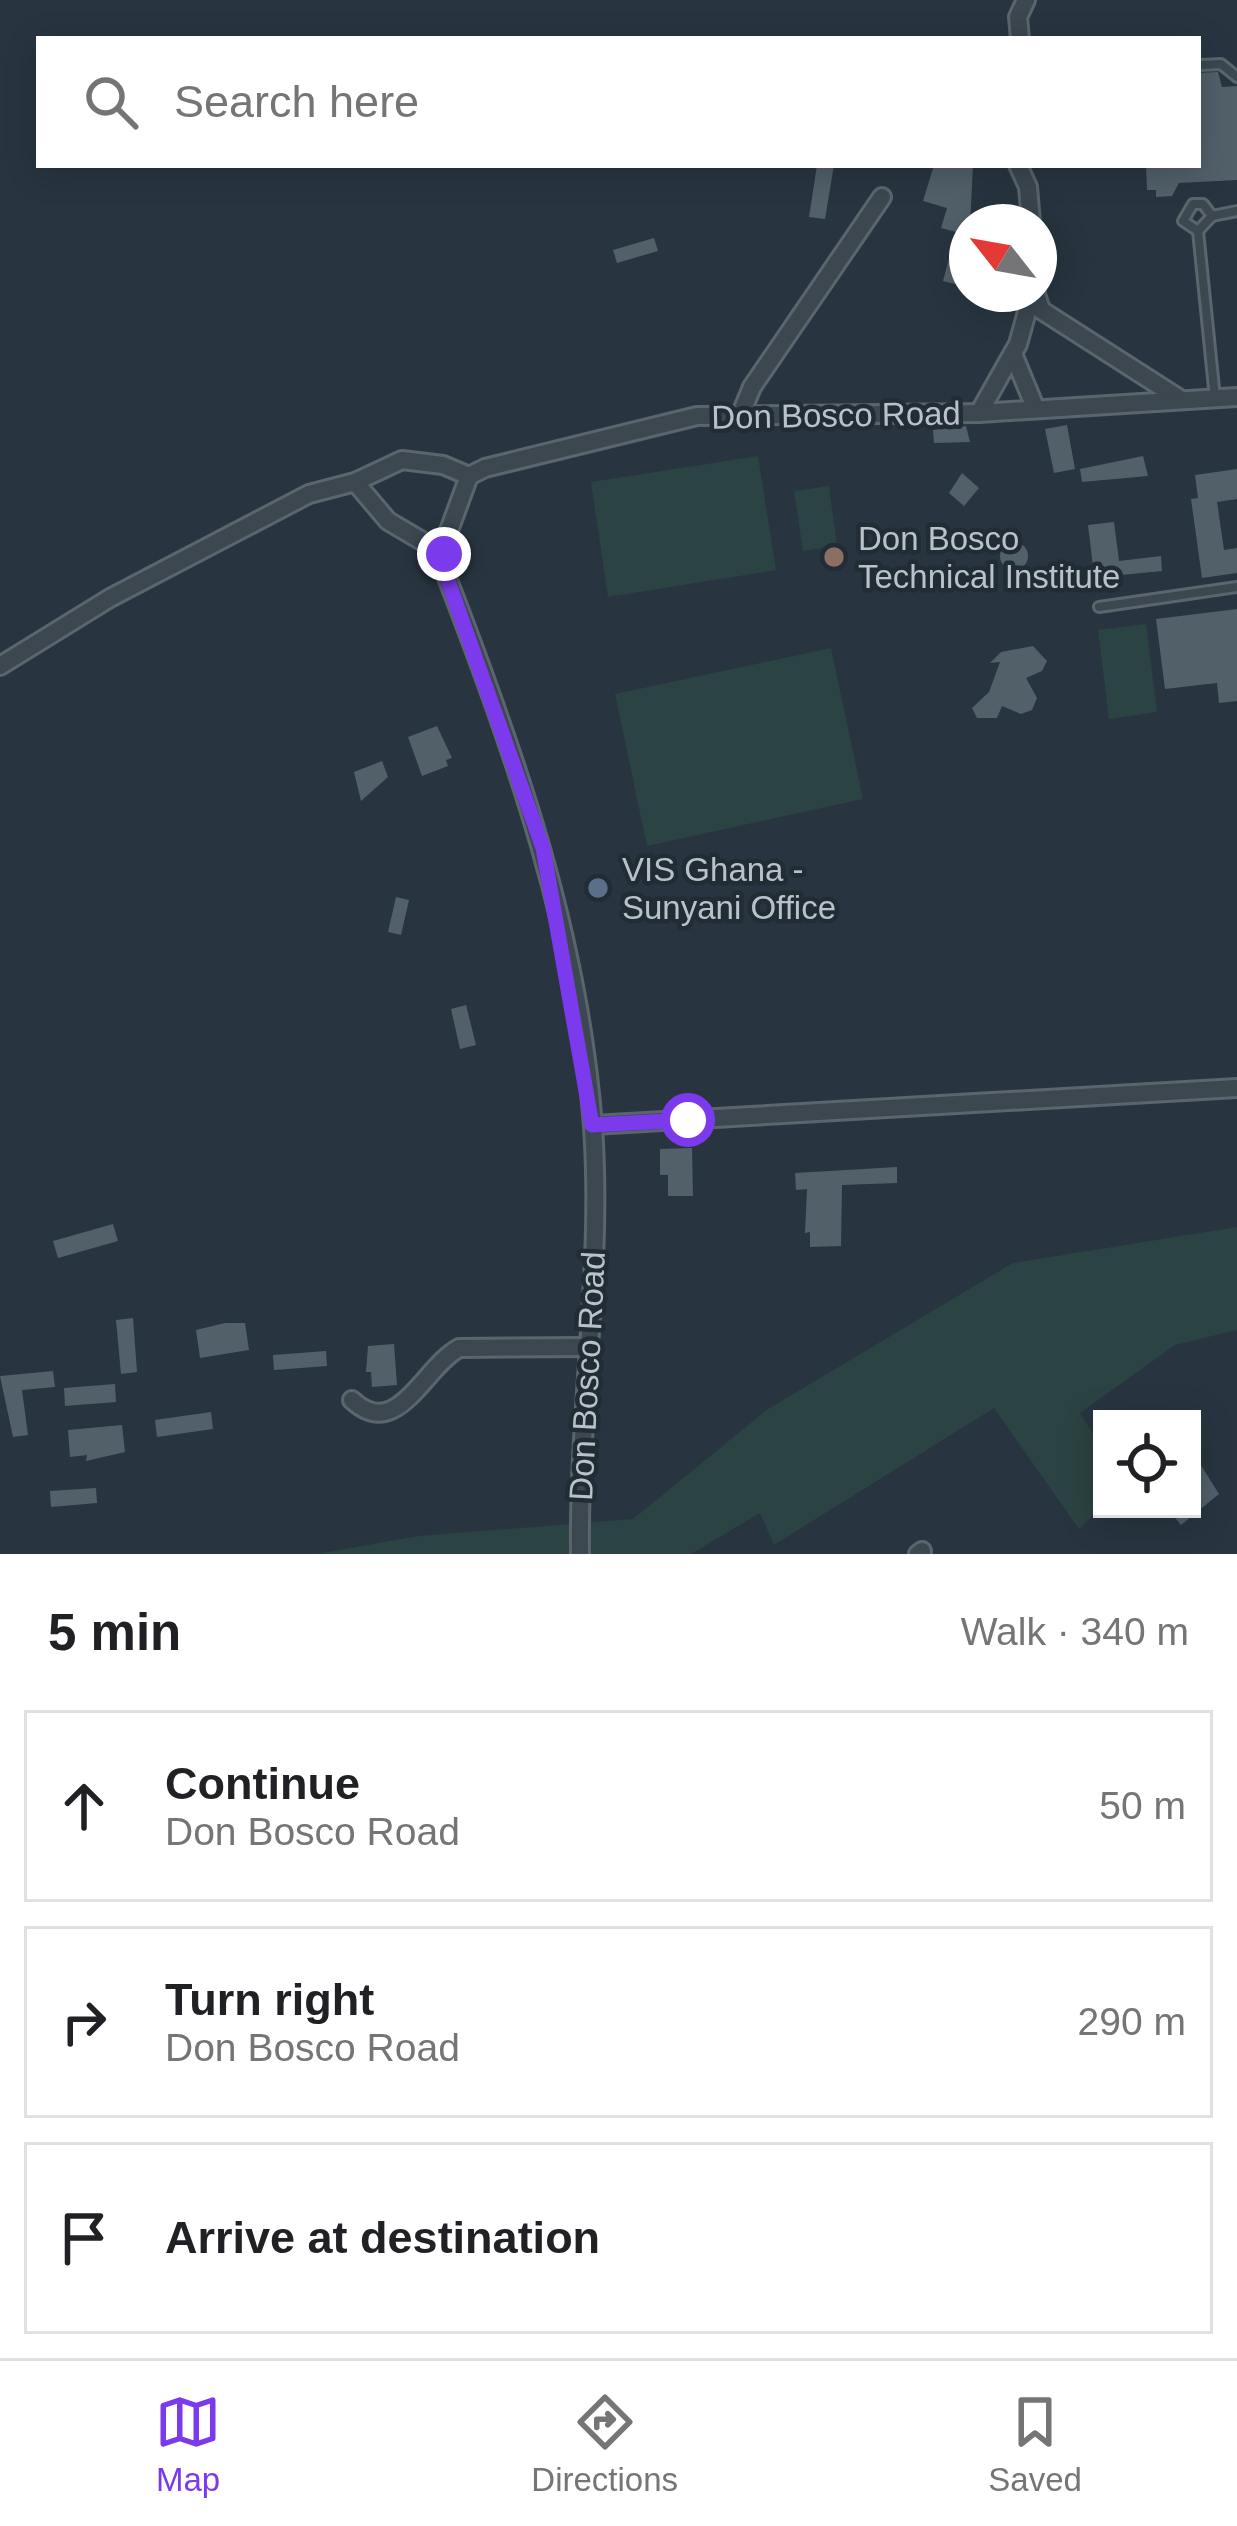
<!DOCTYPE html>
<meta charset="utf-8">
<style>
:root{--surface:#fff;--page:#f6f6f6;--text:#202124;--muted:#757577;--line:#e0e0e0;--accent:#7c3aed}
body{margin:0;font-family:Helvetica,sans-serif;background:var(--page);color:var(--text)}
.controls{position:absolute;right:36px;bottom:36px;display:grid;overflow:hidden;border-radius:0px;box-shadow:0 6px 30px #0003}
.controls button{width:108px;height:108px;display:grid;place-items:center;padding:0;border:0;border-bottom:3px solid var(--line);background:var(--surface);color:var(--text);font:60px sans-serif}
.compass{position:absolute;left:949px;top:204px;width:108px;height:108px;border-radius:50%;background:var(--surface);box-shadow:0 6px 30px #0003;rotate:301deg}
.stop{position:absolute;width:36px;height:36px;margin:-27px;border:9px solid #7c3aed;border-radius:50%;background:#fff}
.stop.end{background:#7c3aed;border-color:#fff;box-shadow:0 3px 12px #0008}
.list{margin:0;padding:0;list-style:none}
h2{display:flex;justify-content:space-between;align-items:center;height:156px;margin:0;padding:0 48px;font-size:51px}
h2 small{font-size:39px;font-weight:400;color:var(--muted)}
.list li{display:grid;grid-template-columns:78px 1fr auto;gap:36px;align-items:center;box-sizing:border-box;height:192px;margin:0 24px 24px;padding:0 24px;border:3px solid var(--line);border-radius:0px}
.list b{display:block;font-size:45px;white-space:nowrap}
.list p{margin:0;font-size:39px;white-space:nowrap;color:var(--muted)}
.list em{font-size:39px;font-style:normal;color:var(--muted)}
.icon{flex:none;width:66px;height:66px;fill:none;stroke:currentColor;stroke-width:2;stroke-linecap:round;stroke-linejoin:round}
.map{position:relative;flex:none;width:1237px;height:1554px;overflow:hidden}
.search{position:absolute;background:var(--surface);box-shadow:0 6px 30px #0003;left:36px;right:36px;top:36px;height:132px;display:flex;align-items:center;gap:30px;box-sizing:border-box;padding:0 42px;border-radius:0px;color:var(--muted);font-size:45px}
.sheet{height:804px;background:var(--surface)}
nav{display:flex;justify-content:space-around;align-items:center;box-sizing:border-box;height:168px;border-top:3px solid var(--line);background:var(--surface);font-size:33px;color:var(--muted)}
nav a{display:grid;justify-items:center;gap:6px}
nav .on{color:var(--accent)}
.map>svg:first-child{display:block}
</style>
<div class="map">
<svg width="1237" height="1554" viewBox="0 0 1237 1554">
<rect width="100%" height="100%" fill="#283540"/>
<g fill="#2b4342">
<path d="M758 456 776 570 608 597 591 482Z"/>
<path d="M829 486 837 546 803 551 794 491Z"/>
<path d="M1146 624 1157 712 1109 719 1098 630Z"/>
<path d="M831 648 863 799 647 846 615 694Z"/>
<path d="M1237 1227V1330L1175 1345 1080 1413 1102 1448V1506L1079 1529 994 1408 774 1545 760 1513 691 1554H317L418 1536 633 1519 768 1409 1013 1263Z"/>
</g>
<g fill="#52606a">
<path d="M1218 72 1222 87 1237 86V180L1179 183 1172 196 1156 197V190H1147L1146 165H1198V73Z"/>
<path d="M817 165H834L825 219 809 217Z"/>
<path d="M934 165H973L967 287 943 281 956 232 941 228 947 208 923 201Z"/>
<path d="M654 238 658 251 617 263 613 250Z"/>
<path d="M1067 425 1075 469 1054 473 1045 429Z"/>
<path d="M966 426 970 442 934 443 933 430Z"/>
<path d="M1143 456 1148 476 1082 482 1080 469Z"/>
<path d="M1237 469V499L1217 502 1224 550 1237 548V573L1202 578 1191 499 1198 498 1195 475Z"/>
<path d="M962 473 979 488 964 506 949 493Z"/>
<path d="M1114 522 1119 561 1161 556 1162 571 1121 575 1122 588 1096 591 1088 525Z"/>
<circle cx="1014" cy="556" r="14"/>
<path d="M1237 609V701L1219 703 1217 683 1165 689 1156 619Z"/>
<path d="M1033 646 1047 661 1042 671 1026 678 1037 698 1032 710 1021 714 1002 706 997 718H977L972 708 989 692 1000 662 990 663 1001 652Z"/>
<path d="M437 726 452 758 446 760 448 766 422 776 408 737Z"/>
<path d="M382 761 388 777 361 801 354 772Z"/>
<path d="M396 897 409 900 401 935 388 932Z"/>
<path d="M466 1005 476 1045 460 1049 451 1009Z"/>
<path d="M692 1148 693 1196H668V1175H660V1149Z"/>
<path d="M897 1167V1183L842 1185 841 1246 810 1247V1232L805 1233 807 1189 796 1190 795 1173Z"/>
<path d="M113 1224 118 1241 58 1258 53 1241Z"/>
<path d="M133 1318 137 1372 121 1374 116 1320Z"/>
<path d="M225 1323H245L249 1350 200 1358 196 1330Z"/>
<path d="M394 1344 397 1385 372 1387 371 1372H366L368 1346Z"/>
<path d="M326 1351 327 1366 274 1370 273 1355Z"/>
<path d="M53 1371 55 1387 22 1390 28 1435 13 1437 0 1376Z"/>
<path d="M115 1384 116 1402 65 1406 64 1388Z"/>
<path d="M211 1412 213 1429 157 1437 155 1420Z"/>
<path d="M122 1425 125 1452 86 1461 87 1455 70 1457 68 1430Z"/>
<path d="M1192 1451 1219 1494 1181 1525 1168 1509H1192Z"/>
<path d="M96 1488 97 1503 51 1507 50 1491Z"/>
</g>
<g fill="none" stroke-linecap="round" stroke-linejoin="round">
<g stroke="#5a656d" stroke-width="14">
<g id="lane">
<path d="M1201 65 1221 64 1237 77"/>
<path d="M1212 216 1237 211"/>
<path d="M1198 231 1183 221 1193 204H1203L1212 216 1198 231 1215 398"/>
<path d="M1099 607 1237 587"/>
</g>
</g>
<g stroke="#5a656d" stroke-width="22">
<g id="street">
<path d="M1020 39 1018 17 1026 0"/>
<path d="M1018 165 1028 187 1031 222"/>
<path d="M1036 294 1041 310 1180 399"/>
<path d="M1013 354 1035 407"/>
<path d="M979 413 1018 344 1032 294"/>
<path d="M740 416 752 387 882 197"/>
<path d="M355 482 388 521 444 554"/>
<path d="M0 666 110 598 309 494 355 482 402 460 443 465 469 476"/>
<path d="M593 1125 1237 1088"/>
<path d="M352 1400C397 1442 423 1368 459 1348L588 1347"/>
<path d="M580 1554C578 1412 603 1269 593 1127 579 935 515 753 446 575L447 536 469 476 485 468 697 416 979 413 1237 397"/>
<path d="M918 1554 922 1551"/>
</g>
</g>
<use href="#lane" stroke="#3c4750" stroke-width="8"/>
<use href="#street" stroke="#3c4750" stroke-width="16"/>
</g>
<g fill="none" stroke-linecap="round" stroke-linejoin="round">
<path stroke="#7c3aed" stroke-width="15" d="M444 554 446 575 543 848 592 1125 688 1120"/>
</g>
<circle fill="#8d6e63" stroke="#212c35" stroke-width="4.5" cx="834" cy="557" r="12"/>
<circle fill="#5c6f8a" stroke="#212c35" stroke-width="4.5" cx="598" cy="888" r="12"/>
<g text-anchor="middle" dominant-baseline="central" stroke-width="9" stroke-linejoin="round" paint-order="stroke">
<g font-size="33" fill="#b9c2ca" stroke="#212c35">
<text transform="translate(836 415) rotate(-1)">Don Bosco Road</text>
<text transform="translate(587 1376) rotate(-87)">Don Bosco Road</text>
</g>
<g font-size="33" fill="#b9c2ca" stroke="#212c35" text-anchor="start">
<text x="858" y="538">Don Bosco<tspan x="858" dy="38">Technical Institute</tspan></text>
<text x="622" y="869">VIS Ghana -<tspan x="622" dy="38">Sunyani Office</tspan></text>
</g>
</g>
</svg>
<div class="controls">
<button><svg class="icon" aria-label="locate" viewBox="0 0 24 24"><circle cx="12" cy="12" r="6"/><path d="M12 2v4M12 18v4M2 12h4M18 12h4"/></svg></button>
</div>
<svg class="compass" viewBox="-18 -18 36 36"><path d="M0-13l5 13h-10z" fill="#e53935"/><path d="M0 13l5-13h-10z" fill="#757577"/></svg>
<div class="stop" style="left:688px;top:1120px"></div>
<div class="stop end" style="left:444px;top:554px"></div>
<div class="search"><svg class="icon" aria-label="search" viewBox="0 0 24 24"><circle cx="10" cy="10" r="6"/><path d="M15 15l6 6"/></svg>Search here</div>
</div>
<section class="sheet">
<h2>5 min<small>Walk · 340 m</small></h2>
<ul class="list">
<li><svg class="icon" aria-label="ahead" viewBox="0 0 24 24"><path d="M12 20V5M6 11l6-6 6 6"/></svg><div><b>Continue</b><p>Don Bosco Road</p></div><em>50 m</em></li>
<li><svg class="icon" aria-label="right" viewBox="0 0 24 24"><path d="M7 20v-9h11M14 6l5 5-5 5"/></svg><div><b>Turn right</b><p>Don Bosco Road</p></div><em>290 m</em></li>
<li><svg class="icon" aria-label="arrive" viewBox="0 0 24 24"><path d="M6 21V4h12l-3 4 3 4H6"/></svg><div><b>Arrive at destination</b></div></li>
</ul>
</section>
<nav>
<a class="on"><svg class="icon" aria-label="map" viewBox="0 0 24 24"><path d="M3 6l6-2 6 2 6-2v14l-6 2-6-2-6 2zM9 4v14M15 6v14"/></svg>Map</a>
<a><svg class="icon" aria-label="directions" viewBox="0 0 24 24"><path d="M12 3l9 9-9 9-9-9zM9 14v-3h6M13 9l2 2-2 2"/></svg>Directions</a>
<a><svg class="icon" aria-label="saved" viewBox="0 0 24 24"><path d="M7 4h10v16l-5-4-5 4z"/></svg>Saved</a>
</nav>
